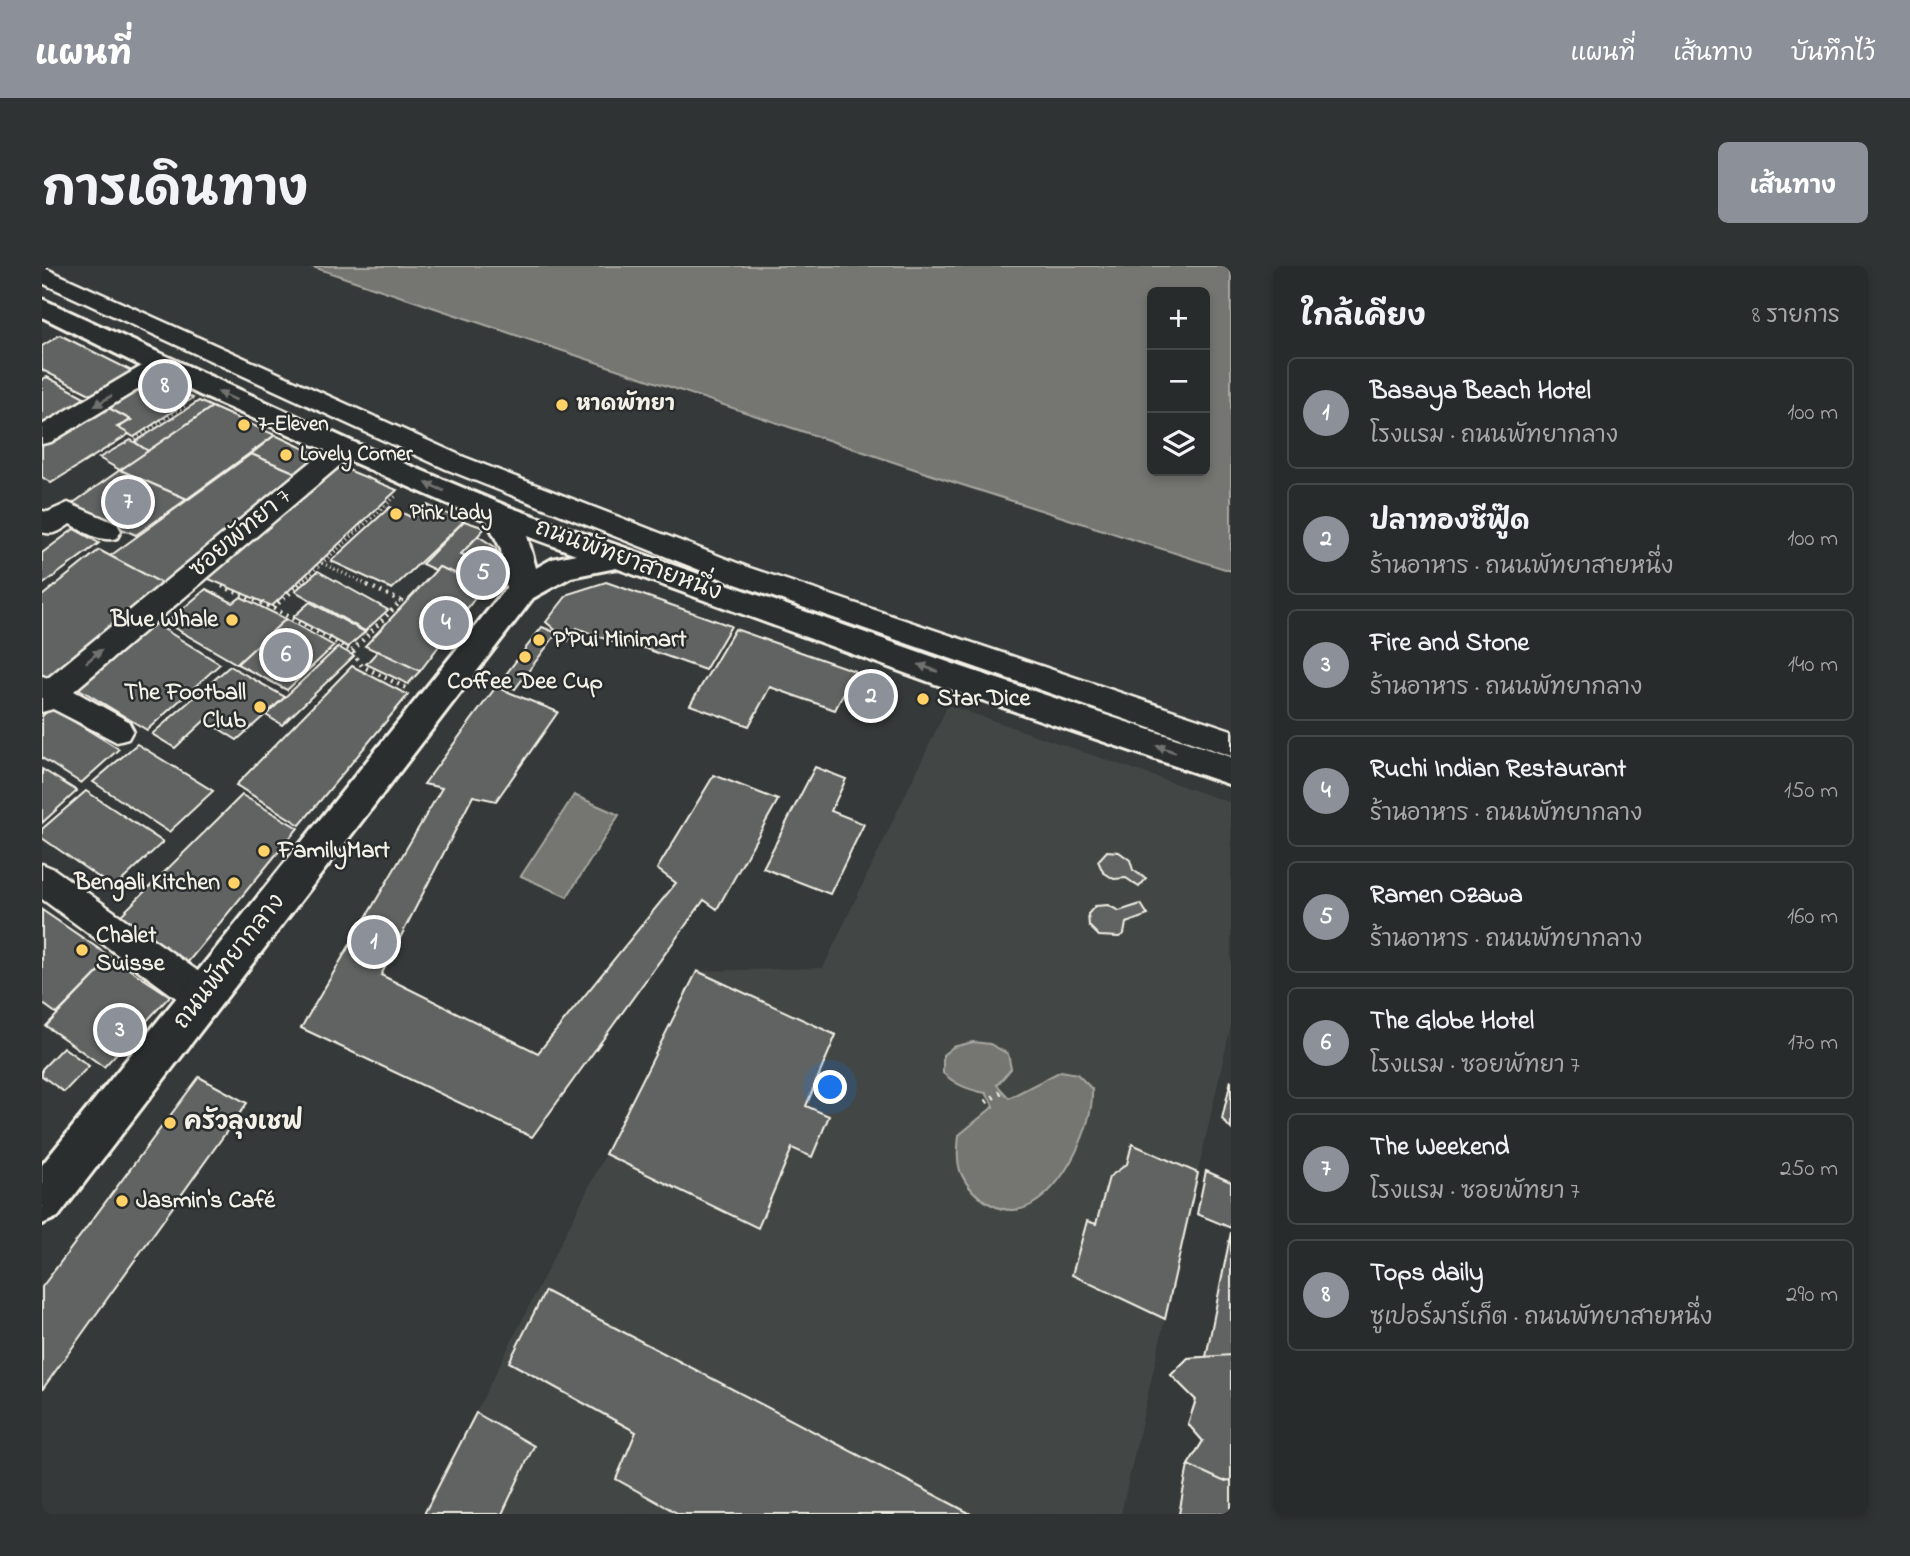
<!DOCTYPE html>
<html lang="th">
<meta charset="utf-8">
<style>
:root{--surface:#282b2b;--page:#303333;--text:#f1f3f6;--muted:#a5a7a9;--line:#444747;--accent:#8c9099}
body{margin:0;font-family:"Indie Flower","Playpen Sans Thai",sans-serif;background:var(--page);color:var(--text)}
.controls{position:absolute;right:21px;top:21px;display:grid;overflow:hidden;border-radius:10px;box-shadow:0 4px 10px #0003}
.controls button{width:63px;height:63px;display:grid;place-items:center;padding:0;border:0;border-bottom:2px solid var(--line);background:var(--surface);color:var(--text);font:35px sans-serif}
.you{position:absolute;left:789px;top:822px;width:24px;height:24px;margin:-18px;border:5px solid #fff;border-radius:50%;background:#1a73e8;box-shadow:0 0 0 10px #1a73e833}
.badge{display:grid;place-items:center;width:46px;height:46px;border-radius:50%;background:var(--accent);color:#fff;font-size:23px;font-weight:700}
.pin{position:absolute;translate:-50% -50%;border:4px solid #fff;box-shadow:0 2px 7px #0006}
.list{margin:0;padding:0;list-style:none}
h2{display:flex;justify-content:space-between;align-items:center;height:91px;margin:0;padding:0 28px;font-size:30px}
h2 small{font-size:23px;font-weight:400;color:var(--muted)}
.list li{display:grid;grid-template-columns:46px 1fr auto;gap:21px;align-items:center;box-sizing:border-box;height:112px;margin:0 14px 14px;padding:0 14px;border:2px solid var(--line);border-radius:10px}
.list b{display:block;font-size:26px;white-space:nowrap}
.list p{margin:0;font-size:23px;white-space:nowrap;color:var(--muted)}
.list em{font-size:23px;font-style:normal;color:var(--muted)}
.icon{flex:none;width:38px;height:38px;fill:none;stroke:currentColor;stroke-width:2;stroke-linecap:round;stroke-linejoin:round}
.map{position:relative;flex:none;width:1189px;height:1248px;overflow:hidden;border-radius:10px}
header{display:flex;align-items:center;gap:42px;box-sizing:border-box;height:98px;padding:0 35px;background:var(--accent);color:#fff}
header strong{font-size:33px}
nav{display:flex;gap:38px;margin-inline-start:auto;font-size:24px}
.intro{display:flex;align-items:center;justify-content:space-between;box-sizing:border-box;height:168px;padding:0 42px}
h1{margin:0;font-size:49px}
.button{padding:18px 32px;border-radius:10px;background:var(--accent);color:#fff;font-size:24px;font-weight:700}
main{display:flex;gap:42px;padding:0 42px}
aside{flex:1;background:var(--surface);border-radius:10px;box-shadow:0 4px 10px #0003}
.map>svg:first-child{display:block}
</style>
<header>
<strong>แผนที่</strong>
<nav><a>แผนที่</a><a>เส้นทาง</a><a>บันทึกไว้</a></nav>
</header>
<div class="intro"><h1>การเดินทาง</h1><a class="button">เส้นทาง</a></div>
<main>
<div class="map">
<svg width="1189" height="1248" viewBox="0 0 1189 1248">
<rect width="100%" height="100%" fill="#363939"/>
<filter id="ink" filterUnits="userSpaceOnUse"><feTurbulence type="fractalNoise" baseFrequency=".0143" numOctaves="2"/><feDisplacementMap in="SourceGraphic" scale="14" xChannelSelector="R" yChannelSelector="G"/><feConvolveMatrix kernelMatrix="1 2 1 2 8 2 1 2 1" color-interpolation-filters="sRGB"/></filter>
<g filter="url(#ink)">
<path fill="#434645" d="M906 439 1189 537V759L1079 1248H383L655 705 781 702Z"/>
<g fill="#757572" stroke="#a8a7a1" stroke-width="2" fill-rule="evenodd">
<path d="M268 0H1189V305L911 216ZM1163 26V205H1110V26Z"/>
<path d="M532 529 577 549 525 631 479 610Z"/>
<path d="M931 776 948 778 966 788 969 803 955 819 967 832 1019 805 1035 808 1050 823C1052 860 1023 920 989 939 962 954 930 932 919 907 914 895 916 881 917 869L952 840 944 827C927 824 914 819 901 807V789L911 781Z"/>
</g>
<g fill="#616362" stroke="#f4f1e8" stroke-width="2">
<path d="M18 69 94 107 56 132 0 104V80Z"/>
<path d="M110 110 151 132 92 171 76 162 89 154 63 140Z"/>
<path d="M5 111 48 134 0 164V113Z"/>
<path d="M157 135 170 141 106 185 93 176Z"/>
<path d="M63 140 89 154 75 161 87 168 9 217 0 211V178Z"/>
<path d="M170 141 233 169 145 233 78 204Z"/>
<path d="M233 169 280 191 259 209 209 188Z"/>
<path d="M89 174 106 185 78 204 57 192Z"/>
<path d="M209 188 259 209 122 319 68 290Z"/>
<path d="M294 199 355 224 230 340 160 310Z"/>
<path d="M78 204 145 233 94 269 27 240Z"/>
<path d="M385 239 422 255 350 323 289 295 348 241 371 252Z"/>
<path d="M422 255 443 262 419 288 433 293 420 310 397 301 393 304 380 298Z"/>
<path d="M32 263 57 277 0 319V287Z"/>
<path d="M436 270 453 281 456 288 455 306 443 319 420 310 433 293 419 288Z"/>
<path d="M57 284 127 321 11 415 0 409V330Z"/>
<path d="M397 301 443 319 378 405 323 380Z"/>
<path d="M276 305 346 344 323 365 253 325Z"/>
<path d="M564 316 689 360 663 404 574 372 571 376 535 362 526 375 504 356 526 328Z"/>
<path d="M164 323 191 337 199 331 244 353 195 398 124 357Z"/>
<path d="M268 336 323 366 306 381 251 351Z"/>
<path d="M244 353 292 380 245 424 195 398Z"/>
<path d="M112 357 178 398 105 464 34 421Z"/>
<path d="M500 361 515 367 473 423 458 416Z"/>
<path d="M693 363 813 405 793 444 728 421 707 460 648 439Z"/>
<path d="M296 381 312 390 240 459 224 449Z"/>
<path d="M336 385 378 405 366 418 324 398Z"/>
<path d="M188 400 243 431 195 474 163 454 133 482 110 468Z"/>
<path d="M310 400 366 429 258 559 194 519Z"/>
<path d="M454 421 516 446 454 535 431 530 339 709 496 787 634 617 615 603 672 509 736 534 675 643 662 634 490 871 259 762 400 522 382 518Z"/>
<path d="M10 442 77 483 39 517 0 492V450Z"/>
<path d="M95 478 171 525 127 566 51 516Z"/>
<path d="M773 501 804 513 789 545 822 558 788 628 721 602Z"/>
<path d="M0 503 35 525 0 557Z"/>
<path d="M44 525 121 576 72 622 0 572V563Z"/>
<path d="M200 529 256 562 146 696 78 650Z"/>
<path d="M1065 585 1077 586 1088 594 1091 604 1104 613 1097 621 1084 612 1072 613 1061 606 1056 595Z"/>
<path d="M1099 638 1106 649 1084 657 1082 668 1077 671 1057 670 1047 660 1046 648 1053 640 1066 639 1077 645Z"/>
<path d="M0 644 70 692 15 748 0 737Z"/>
<path d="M70 692 128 730 62 801 4 760Z"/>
<path d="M655 705 794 769 764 840 787 850 770 891 750 882 716 962 563 888Z"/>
<path d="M21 781 47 800 22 826 0 810V803Z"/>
<path d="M157 811 205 837 0 1124V1021Z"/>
<path d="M1189 814V863L1180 853Z"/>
<path d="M1090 878 1156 907 1123 1053 1030 1009 1045 955 1054 958 1067 911 1085 898Z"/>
<path d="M1164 905 1189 916V962L1155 948Z"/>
<path d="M1189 966V1248H1137L1146 1199 1161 1175 1146 1158 1154 1134 1129 1109 1146 1092 1164 1091Z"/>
<path d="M503 1025 929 1248H637L574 1213 594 1166 467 1096Z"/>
<path d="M1189 1089V1214L1181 1215 1146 1199 1161 1175 1146 1158 1154 1134 1129 1109 1146 1092Z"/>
<path d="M434 1147 492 1180 460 1248H382Z"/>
</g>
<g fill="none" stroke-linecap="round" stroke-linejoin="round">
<g stroke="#f4f1e8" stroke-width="5">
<g id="minor">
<path d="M0 1 422 191 708 302 1189 464V490L688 316 404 203 0 17Z"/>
<path d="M119 92 128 94 131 99 128 104 9 176 0 178V159L110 94Z"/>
<path d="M301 175 310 177 314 183 310 189 32 425 86 455 91 464 86 473 75 476 11 443 0 446V410L6 412 292 177Z"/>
<path d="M26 237 75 258 79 265 75 272C58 277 43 266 28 258 18 265 12 270 0 266V245L6 246Z"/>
<path d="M0 598 12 603 174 718 180 730 174 742 161 747 148 742 0 633Z"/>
</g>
</g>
<g stroke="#f4f1e8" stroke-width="6">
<path id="major" d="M0 33 311 176 467 241 920 401 1189 491V519L896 419 574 302 529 311 491 332 16 951 0 958V899L464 322 459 283 445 255 158 129 0 51ZM485 270 534 288 510 293 494 302Z"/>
</g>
<g stroke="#f4f1e8" stroke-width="3.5" stroke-dasharray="1 3.5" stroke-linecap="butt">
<path d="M93 173 144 139"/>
<path d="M280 297 326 319"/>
<path d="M256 319 354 230"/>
</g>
<g stroke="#f4f1e8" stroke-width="4.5" stroke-dasharray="2 5" stroke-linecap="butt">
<path d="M180 320 231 342 310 385 320 400 366 423"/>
<path d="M231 342 258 318"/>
<path d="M310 385 359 335 323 318"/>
</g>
<path stroke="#f4f1e8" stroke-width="5" stroke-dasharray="2 6" stroke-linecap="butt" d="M944 836 964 823"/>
<use href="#minor" fill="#2a2d2e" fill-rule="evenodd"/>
<use href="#major" fill="#2a2d2e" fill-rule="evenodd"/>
</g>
<defs><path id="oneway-solid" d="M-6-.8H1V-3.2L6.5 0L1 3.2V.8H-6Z" transform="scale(1.75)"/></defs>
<g fill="#71726f">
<use href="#oneway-solid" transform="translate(185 130) rotate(-156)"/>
<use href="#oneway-solid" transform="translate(61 135) rotate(148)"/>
<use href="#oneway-solid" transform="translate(393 221) rotate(-157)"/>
<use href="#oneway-solid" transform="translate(52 390) rotate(-40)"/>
<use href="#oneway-solid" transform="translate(886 402) rotate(-160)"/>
<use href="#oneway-solid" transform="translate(1124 483) rotate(-161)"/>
</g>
</g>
<g fill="#ffd166" stroke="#2a2d2e" stroke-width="2.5">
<circle cx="520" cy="139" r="7"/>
<circle cx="202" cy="159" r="7"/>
<circle cx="244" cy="189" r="7"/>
<circle cx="354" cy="248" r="7"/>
<circle cx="190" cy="354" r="7"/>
<circle cx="497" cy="374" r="7"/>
<circle cx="483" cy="391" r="7"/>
<circle cx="881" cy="433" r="7"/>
<circle cx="218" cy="441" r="7"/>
<circle cx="222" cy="585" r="7"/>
<circle cx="192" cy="617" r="7"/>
<circle cx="40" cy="684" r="7"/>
<circle cx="128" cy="857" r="7"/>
<circle cx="80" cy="935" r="7"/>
</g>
<g text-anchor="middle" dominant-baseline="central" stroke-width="5" stroke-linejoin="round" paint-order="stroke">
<g font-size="21" font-weight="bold" fill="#f4f1e8" stroke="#2a2d2e" text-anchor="start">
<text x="534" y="139">หาดพัทยา</text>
<text x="216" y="159">7-Eleven</text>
<text x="258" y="189">Lovely Corner</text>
<text x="368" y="248">Pink Lady</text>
</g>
<g font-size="24" fill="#f4f1e8" stroke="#2a2d2e">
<text transform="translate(199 268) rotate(-40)">ซอยพัทยา 7</text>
<text transform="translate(586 295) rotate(20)">ถนนพัทยาสายหนึ่ง</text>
<text transform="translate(188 696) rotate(-52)">ถนนพัทยากลาง</text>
</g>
<g font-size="24" font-weight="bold" fill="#f4f1e8" stroke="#2a2d2e" text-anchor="start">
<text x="176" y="354" text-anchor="end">Blue Whale</text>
<text x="511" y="374">P'Pui Minimart</text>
<text x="483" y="416" text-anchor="middle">Coffee Dee Cup</text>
<text x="204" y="427" text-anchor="end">The Football<tspan x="204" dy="28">Club</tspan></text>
<text x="895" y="433">Star Dice</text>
<text x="236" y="585">FamilyMart</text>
<text x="178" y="617" text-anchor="end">Bengali Kitchen</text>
<text x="54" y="670">Chalet<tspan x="54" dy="28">Suisse</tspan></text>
<text x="142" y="857">ครัวลุงเชฟ</text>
<text x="94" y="935">Jasmin's Café</text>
</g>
</g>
</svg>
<div class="controls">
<button>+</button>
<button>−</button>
<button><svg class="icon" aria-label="layers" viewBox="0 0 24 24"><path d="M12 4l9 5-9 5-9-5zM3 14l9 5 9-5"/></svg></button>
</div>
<div class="you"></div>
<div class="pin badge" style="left:332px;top:676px">1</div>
<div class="pin badge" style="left:829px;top:430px">2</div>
<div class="pin badge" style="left:78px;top:764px">3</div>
<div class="pin badge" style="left:404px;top:357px">4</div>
<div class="pin badge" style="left:441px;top:307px">5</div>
<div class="pin badge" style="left:244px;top:389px">6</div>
<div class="pin badge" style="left:86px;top:236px">7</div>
<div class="pin badge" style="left:123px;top:120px">8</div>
</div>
<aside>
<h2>ใกล้เคียง<small>8 รายการ</small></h2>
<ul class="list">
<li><span class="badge">1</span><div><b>Basaya Beach Hotel</b><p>โรงแรม · ถนนพัทยากลาง</p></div><em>100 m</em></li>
<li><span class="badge">2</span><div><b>ปลาทองซีฟู๊ด</b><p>ร้านอาหาร · ถนนพัทยาสายหนึ่ง</p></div><em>100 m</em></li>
<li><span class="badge">3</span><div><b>Fire and Stone</b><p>ร้านอาหาร · ถนนพัทยากลาง</p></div><em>140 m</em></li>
<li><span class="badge">4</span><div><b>Ruchi Indian Restaurant</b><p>ร้านอาหาร · ถนนพัทยากลาง</p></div><em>150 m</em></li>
<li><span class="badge">5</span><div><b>Ramen Ozawa</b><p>ร้านอาหาร · ถนนพัทยากลาง</p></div><em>160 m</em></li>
<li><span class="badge">6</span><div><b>The Globe Hotel</b><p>โรงแรม · ซอยพัทยา 7</p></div><em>170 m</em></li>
<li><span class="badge">7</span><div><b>The Weekend</b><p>โรงแรม · ซอยพัทยา 7</p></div><em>250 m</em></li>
<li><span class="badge">8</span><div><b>Tops daily</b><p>ซูเปอร์มาร์เก็ต · ถนนพัทยาสายหนึ่ง</p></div><em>290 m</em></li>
</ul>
</aside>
</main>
